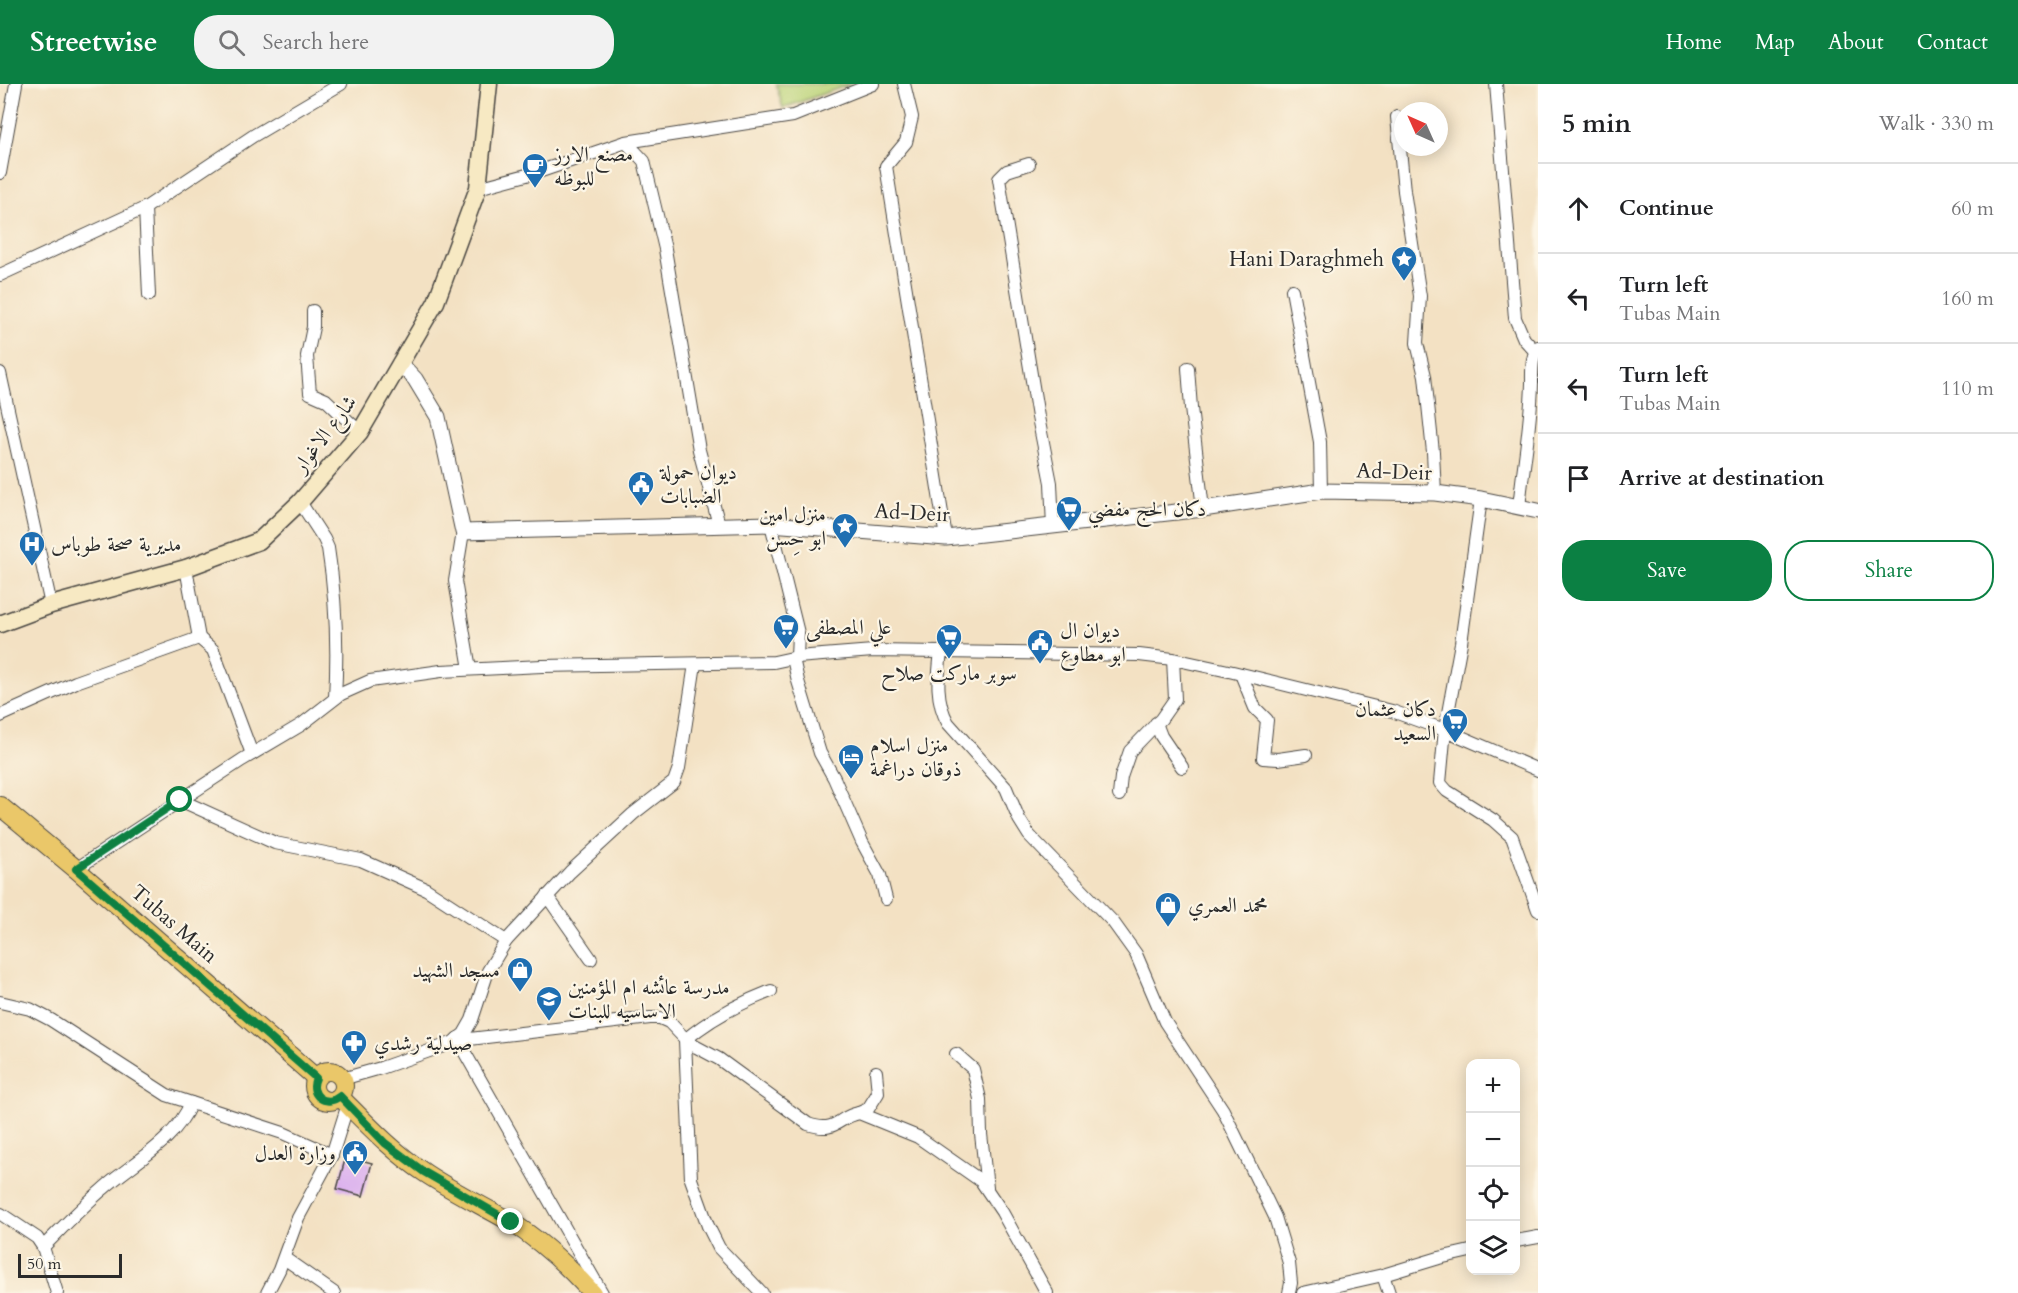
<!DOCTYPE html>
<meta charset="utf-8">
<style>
:root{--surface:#fff;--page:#f2f2f2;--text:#202124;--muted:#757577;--line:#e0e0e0;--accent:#0b8043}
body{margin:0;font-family:Cardo,Amiri,serif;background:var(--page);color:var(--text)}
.controls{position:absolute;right:18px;bottom:18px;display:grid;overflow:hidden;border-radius:12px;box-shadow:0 3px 15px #0003}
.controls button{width:54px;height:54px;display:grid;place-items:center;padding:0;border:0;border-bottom:2px solid var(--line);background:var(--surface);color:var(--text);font:30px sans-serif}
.compass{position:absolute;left:1394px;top:18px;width:54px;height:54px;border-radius:50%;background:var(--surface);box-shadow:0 3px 15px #0003;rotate:315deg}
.scale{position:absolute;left:18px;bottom:15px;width:104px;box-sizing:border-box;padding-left:6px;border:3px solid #2b2b2b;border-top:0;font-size:16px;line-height:21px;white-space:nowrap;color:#2b2b2b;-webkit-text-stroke:4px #fcf5e5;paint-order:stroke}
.stop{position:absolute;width:18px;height:18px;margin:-14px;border:4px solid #0b8043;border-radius:50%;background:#fff}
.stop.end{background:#0b8043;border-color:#fff;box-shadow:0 2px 6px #0008}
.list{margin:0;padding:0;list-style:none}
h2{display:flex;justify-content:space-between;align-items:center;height:78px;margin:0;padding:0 24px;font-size:26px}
h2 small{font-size:20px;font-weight:400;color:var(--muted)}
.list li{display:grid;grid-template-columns:39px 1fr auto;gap:18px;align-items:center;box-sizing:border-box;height:90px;padding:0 24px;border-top:2px solid var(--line)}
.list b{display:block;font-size:22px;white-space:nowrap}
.list p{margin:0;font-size:20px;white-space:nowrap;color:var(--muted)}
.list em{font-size:20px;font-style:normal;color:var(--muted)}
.actions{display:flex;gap:12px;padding:18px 24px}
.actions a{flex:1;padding:14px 0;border:2px solid var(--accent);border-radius:24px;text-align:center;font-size:21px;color:var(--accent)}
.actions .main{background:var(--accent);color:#fff}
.icon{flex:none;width:33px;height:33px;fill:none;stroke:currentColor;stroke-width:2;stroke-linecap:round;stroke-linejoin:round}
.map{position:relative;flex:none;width:1538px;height:1209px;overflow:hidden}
header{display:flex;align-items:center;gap:36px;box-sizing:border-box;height:84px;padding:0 30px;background:var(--accent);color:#fff}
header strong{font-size:28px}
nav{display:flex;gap:33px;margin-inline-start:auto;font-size:21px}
.search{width:420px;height:54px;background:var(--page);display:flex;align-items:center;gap:15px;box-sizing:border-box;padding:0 21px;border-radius:24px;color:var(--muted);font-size:22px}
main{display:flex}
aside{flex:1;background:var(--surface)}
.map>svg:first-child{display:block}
</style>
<header>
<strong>Streetwise</strong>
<div class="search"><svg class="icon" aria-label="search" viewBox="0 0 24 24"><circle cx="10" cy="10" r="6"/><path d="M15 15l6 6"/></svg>Search here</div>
<nav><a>Home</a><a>Map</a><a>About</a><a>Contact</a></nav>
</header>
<main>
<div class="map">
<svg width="1538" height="1209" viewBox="0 0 1538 1209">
<rect width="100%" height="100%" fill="#fcf5e5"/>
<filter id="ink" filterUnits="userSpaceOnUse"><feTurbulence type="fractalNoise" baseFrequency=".0167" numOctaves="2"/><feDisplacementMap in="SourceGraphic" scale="12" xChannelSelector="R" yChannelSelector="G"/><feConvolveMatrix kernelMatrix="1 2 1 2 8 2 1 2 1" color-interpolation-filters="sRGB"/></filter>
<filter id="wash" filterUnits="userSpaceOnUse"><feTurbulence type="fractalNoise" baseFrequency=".008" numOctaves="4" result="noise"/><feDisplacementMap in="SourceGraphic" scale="24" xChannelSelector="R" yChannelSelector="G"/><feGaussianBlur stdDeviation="1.35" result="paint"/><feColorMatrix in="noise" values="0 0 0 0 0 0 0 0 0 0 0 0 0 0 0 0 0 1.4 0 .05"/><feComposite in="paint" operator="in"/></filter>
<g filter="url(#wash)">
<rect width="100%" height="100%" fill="#f3e1c3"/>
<path fill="#bcd479" stroke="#748052" stroke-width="1.5" d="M776 0H851L783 24Z"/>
<g id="blocks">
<path fill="#d9acef" d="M346 1072 372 1079 363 1112 337 1105Z"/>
</g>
</g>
<g filter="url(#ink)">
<use href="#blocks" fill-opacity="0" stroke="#494642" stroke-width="1.5"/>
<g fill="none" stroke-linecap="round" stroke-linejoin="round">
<g stroke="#494642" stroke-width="14">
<g id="minor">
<path d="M904 0 912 33 906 58 886 82 946 454"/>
<path d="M1496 0 1515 234 1524 255 1535 267"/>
<path d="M1397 33 1404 107 1420 212 1417 259 1425 292 1433 368 1435 409"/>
<path d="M626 58 793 32 873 0"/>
<path d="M1029 80 1007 87 999 95 1038 333 1051 399 1053 443"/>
<path d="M0 89 16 0"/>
<path d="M478 104 538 88 626 58 644 77 665 165 699 366 719 441"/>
<path d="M145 124 149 211"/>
<path d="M0 191 145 124 253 52 341 0"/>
<path d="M1292 206 1320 358 1321 407"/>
<path d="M313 227V243L307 272 310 309 326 316 360 348"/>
<path d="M1188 284 1191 324 1203 425"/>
<path d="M0 289 51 521"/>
<path d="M1481 415 1461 559 1445 645 1440 699 1447 707 1493 736 1512 753 1538 826"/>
<path d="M300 418 324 455 328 464C336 514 338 563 335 614"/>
<path d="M1519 424C1523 382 1531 342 1532 299 1532 289 1531 272 1538 263"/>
<path d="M771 440 798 549 797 573"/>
<path d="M463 448 455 497 470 585"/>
<path d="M186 484 199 554"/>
<path d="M941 567C938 593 935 616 948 639L1006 704 1019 735 1029 751 1113 838 1136 870 1165 938 1223 1026 1275 1133 1289 1179 1291 1199 1289 1209"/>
<path d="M793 574 798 597 820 669 834 694 862 758 880 791 886 815"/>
<path d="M1241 590 1255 624 1267 636 1263 674 1278 675 1306 671"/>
<path d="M0 632 76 598 199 554 213 566 252 670"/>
<path d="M1156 639 1161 652 1182 683"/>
<path d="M1119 711 1121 693 1130 667 1161 635 1175 615 1173 575"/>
<path d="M180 716 275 759 361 776 426 805 506 857"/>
<path d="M76 785 242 676 301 641 341 610 370 597 441 587 542 582 774 578 797 573 873 567 1139 571 1173 575 1233 588 1392 627 1450 648 1538 686"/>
<path d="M547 812 591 875"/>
<path d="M0 918 30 925 51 936 167 1011 283 1049 332 1071"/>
<path d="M458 954 461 956 650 934H660L669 938 689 959 719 975 808 1040C837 1050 837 1033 859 1029L918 1053 981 1097 1002 1128 1047 1209"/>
<path d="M457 955 602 1209"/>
<path d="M956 970 973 985 980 1015 981 1050 987 1104"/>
<path d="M342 995 381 984 452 959 464 950 472 936 488 887 506 857 570 788 633 730 674 698 679 684 695 580"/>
<path d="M859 1029 868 1025 878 1009 876 988"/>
<path d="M1 1130 37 1154 43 1163 57 1209"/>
<path d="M1516 1157 1538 1153"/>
<path d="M43 1163C63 1143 82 1123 103 1105 134 1077 173 1060 191 1019"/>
<path d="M284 1174 334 1209"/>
<path d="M1383 1191 1389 1209"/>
<path d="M267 1209 279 1186 298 1134 332 1071 348 1020"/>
<path d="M762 1209 719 1164 708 1142 691 1095 685 956C711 934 740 919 771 907"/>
<path d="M1303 1209 1383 1191 1439 1174 1470 1167"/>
</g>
</g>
<g stroke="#494642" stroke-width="17">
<path id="tertiary" d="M400 279 415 295 438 333 463 448 771 440 946 454 1203 425 1321 407 1435 409 1481 415 1538 427"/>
</g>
<g stroke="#494642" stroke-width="19">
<path id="secondary" d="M0 540 51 521 186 484 259 457 300 418 360 348 436 218 478 104 489 0"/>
</g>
<g stroke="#494642" stroke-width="20">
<g id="primary">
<path d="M0 722 76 785 316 994"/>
<circle cx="329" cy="1002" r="15"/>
<path d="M340 1013C367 1040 393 1068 425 1089 452 1107 481 1121 509 1137 540 1156 568 1182 592 1209"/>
</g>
</g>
<use href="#minor" stroke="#fff" stroke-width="12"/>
<use href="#tertiary" stroke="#fff" stroke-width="15"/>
<use href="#secondary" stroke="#f7e9c3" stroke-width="16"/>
<use href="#primary" stroke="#eac769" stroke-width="18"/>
</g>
</g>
<g fill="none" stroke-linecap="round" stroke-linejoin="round" filter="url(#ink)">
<path stroke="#0b8043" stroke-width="8" d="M180 716 76 785 316 994C308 1011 326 1024 340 1012L385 1059 424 1088 511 1138"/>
</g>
<defs>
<g id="cafe-pin" transform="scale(1.35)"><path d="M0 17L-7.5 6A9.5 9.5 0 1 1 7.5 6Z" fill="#1f6fb2" stroke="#fcf5e5"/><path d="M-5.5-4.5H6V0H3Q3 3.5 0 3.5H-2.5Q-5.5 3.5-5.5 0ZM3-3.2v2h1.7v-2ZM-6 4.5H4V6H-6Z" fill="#fff"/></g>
<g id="sight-pin" transform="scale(1.35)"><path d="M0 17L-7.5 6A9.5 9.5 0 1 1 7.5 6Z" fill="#1f6fb2" stroke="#fcf5e5"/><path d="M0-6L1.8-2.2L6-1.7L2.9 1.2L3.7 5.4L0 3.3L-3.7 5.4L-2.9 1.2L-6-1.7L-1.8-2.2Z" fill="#fff"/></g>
<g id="civic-pin" transform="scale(1.35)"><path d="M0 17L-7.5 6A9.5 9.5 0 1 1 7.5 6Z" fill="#1f6fb2" stroke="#fcf5e5"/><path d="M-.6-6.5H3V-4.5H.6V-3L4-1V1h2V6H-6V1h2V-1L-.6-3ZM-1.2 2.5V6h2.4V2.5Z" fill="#fff"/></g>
<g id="supermarket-pin" transform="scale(1.35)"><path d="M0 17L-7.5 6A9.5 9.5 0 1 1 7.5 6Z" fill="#1f6fb2" stroke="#fcf5e5"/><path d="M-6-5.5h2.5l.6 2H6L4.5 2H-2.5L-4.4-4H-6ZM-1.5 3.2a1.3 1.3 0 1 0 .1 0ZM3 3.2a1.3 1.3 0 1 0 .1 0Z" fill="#fff"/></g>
<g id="hospital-pin" transform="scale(1.35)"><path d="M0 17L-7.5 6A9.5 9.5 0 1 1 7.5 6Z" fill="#1f6fb2" stroke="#fcf5e5"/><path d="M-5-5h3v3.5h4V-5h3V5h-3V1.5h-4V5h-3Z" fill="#fff"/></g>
<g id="hotel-pin" transform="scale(1.35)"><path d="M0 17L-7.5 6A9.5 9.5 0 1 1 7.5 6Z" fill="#1f6fb2" stroke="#fcf5e5"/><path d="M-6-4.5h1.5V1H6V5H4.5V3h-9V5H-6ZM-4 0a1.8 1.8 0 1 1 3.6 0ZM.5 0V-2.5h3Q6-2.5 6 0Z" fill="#fff"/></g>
<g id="shop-pin" transform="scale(1.35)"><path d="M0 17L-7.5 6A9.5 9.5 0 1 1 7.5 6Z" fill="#1f6fb2" stroke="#fcf5e5"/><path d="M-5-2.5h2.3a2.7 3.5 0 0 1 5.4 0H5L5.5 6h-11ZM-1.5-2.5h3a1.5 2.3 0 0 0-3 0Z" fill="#fff"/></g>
<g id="school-pin" transform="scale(1.35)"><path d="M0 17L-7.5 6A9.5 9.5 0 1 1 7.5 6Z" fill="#1f6fb2" stroke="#fcf5e5"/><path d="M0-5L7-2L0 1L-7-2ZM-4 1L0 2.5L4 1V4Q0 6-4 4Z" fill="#fff"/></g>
<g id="pharmacy-pin" transform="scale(1.35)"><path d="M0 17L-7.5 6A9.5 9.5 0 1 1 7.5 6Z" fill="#1f6fb2" stroke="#fcf5e5"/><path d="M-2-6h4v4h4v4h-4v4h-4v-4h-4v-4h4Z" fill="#fff"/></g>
</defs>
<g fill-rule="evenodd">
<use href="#cafe-pin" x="535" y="82"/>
<use href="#sight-pin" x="1404" y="175"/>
<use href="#civic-pin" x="641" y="400"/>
<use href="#supermarket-pin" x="1069" y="425"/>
<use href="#sight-pin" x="845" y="442"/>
<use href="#hospital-pin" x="32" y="460"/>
<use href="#supermarket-pin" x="786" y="543"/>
<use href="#supermarket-pin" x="949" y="553"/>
<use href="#civic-pin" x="1040" y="558"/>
<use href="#supermarket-pin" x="1455" y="637"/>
<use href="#hotel-pin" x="851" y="673"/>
<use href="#shop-pin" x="1168" y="821"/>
<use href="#shop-pin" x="520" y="886"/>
<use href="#school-pin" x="549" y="915"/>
<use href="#pharmacy-pin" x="354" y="959"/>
<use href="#civic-pin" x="355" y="1069"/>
</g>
<g text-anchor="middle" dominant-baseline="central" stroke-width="4.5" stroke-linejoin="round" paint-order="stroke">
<g font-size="21" fill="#2b2b2b" stroke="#fcf5e5" text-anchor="start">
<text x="554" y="70">مصنع الارز<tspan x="554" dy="24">للبوظه</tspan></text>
<text x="1384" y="175" text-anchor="end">Hani Daraghmeh</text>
<text x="660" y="388">ديوان حمولة<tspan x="660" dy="24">الضبابات</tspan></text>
<text x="1088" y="425">دكان الحج مفضي</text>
<text x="826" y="430" text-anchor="end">منزل امين<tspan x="826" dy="24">ابو حِسن</tspan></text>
<text x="51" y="460">مديرية صحة طوباس</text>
<text x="806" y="543">علي المصطفى</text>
<text x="1060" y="546">ديوان ال<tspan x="1060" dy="24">ابو مطاوع</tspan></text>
<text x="949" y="589" text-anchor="middle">سوبر ماركت صلاح</text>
<text x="1436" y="625" text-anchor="end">دكان عثمان<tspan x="1436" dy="24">السعيد</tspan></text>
<text x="870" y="661">منزل اسلام<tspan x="870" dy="24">ذوقان دراغمة</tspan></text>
<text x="1188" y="821">محمد العمري</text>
<text x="500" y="886" text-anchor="end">مسجد الشهيد</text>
<text x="568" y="903">مدرسة عائشه ام المؤمنين<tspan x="568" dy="24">الاساسيه للبنات</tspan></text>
<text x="374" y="959">صيدلية رشدي</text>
<text x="336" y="1069" text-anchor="end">وزارة العدل</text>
</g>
<g font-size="21" fill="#2b2b2b" stroke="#fcf5e5">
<text transform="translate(325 350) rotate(-53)">شارع الاغوار</text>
<text transform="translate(1394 388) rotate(2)">Ad-Deir</text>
<text transform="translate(912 429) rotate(3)">Ad-Deir</text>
<text transform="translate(174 840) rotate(41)">Tubas Main</text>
</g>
</g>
</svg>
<div class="controls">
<button>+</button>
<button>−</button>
<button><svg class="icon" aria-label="locate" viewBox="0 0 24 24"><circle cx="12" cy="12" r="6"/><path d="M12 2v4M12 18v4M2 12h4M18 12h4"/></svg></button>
<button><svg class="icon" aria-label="layers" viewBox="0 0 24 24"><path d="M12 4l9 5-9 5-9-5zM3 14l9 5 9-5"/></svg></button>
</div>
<svg class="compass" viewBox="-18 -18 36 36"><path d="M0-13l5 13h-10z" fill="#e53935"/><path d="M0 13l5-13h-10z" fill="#757577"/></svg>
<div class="scale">50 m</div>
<div class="stop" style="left:180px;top:716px"></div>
<div class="stop end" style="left:511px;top:1138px"></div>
</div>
<aside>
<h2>5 min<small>Walk · 330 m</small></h2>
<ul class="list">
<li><svg class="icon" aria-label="ahead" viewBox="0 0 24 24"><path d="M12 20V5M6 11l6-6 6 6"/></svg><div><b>Continue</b></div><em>60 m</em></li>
<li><svg class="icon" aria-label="left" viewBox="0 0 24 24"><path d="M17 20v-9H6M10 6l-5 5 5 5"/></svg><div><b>Turn left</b><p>Tubas Main</p></div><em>160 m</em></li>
<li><svg class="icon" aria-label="left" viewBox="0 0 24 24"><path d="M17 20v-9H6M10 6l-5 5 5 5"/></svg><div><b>Turn left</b><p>Tubas Main</p></div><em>110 m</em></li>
<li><svg class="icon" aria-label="arrive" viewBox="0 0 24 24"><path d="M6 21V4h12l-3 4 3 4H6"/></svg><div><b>Arrive at destination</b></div></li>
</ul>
<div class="actions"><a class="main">Save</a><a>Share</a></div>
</aside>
</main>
